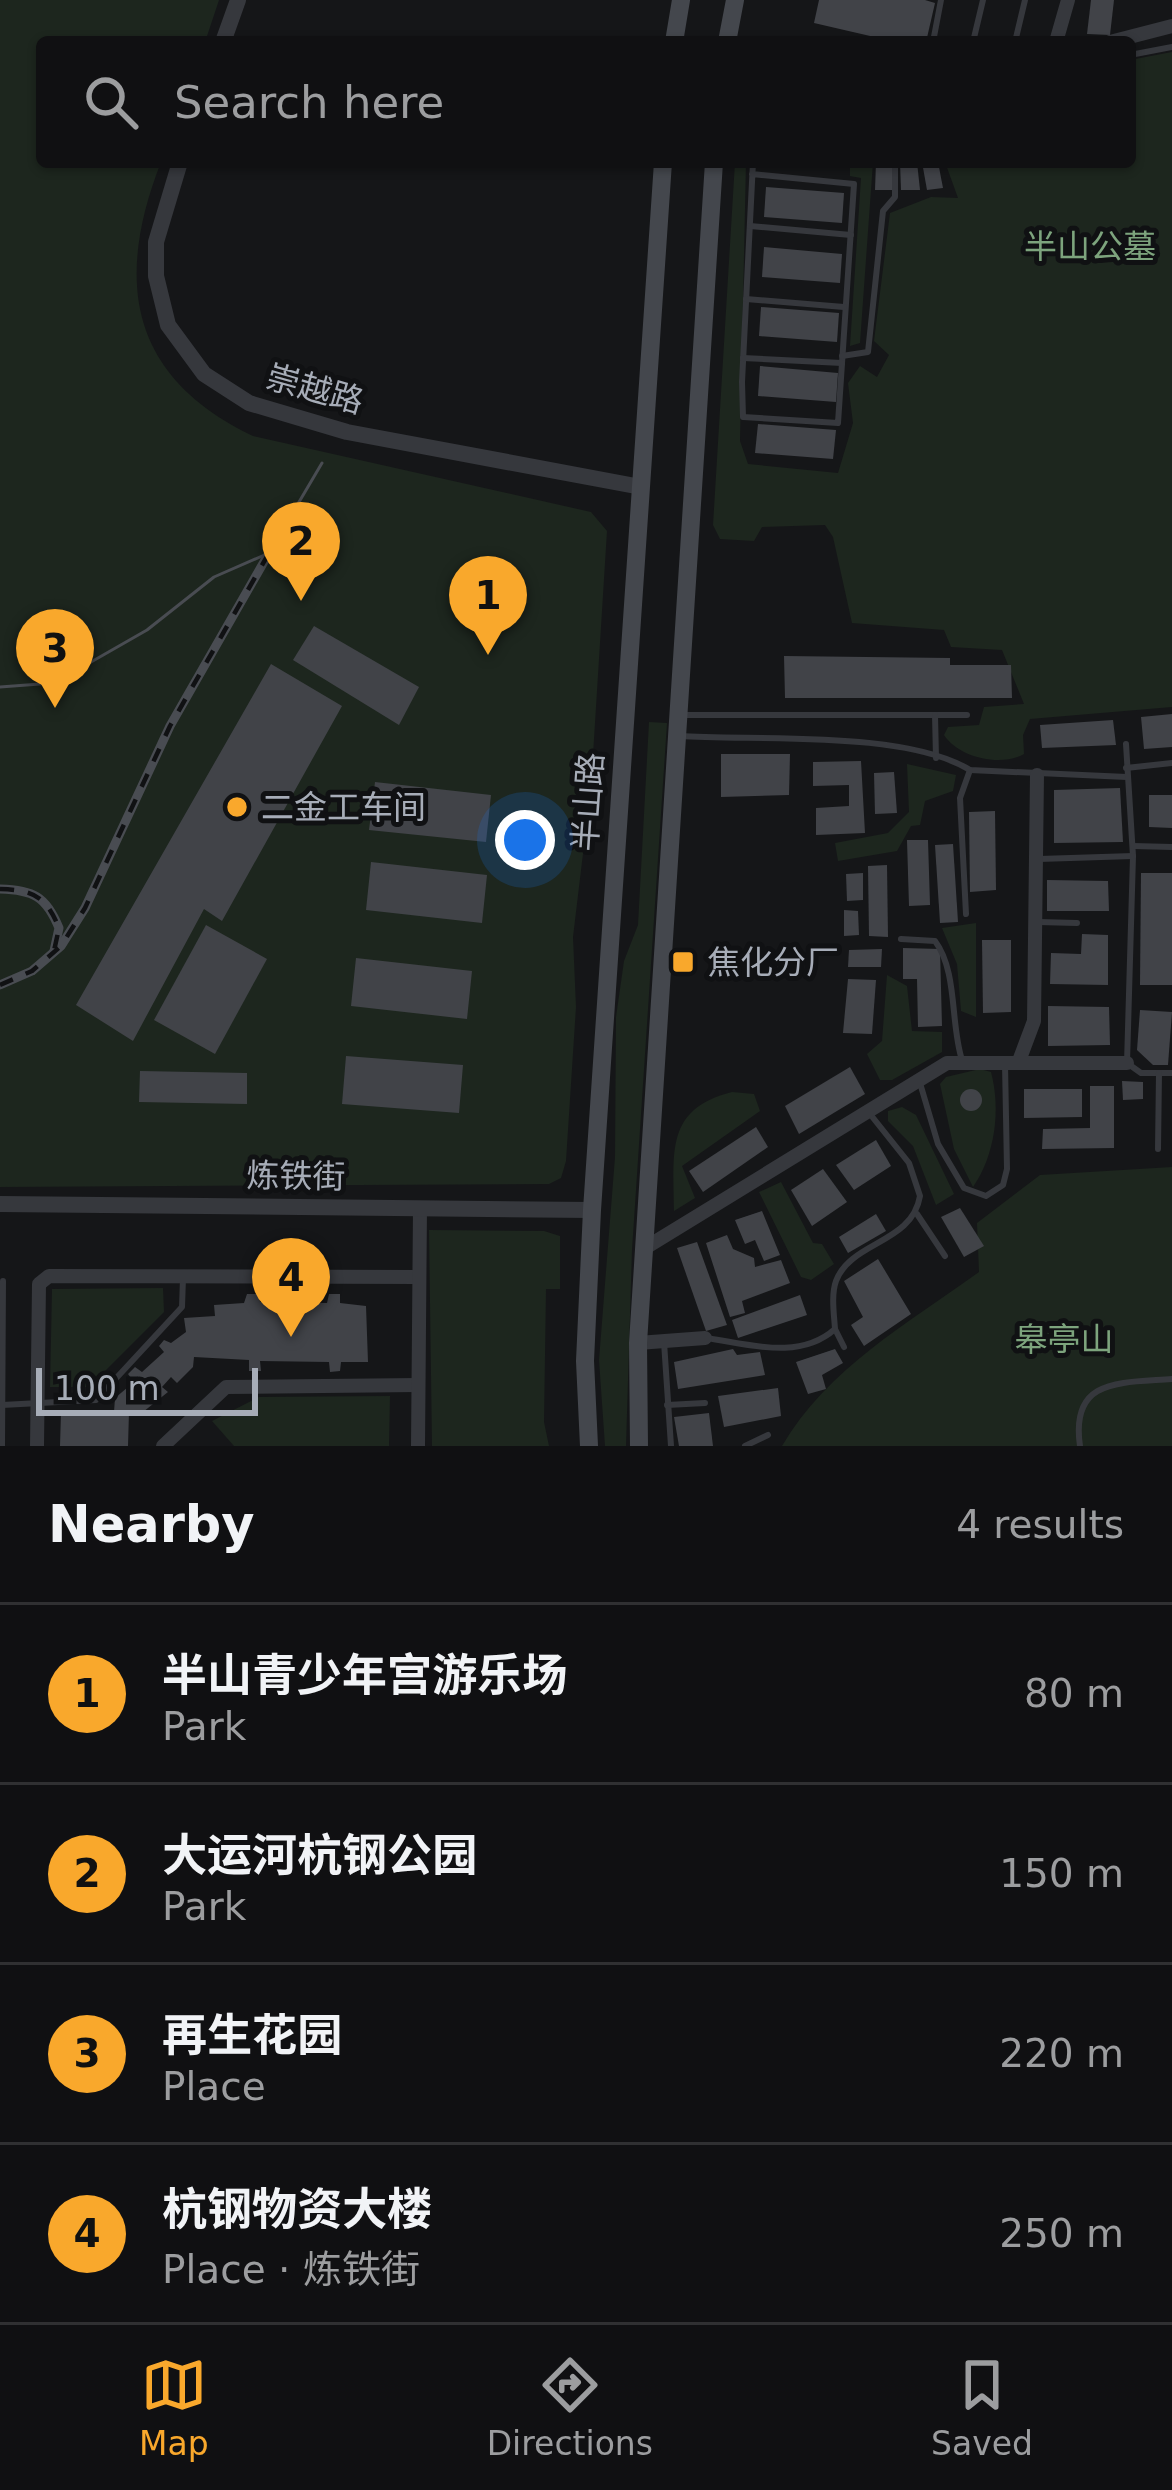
<!DOCTYPE html>
<meta charset="utf-8">
<style>
:root{--surface:#101012;--page:#19191b;--text:#f1f3f6;--muted:#9c9d9f;--line:#303032;--accent:#f9a82c}
body{margin:0;font-family:"DejaVu Sans","Noto Sans SC",sans-serif;background:var(--page);color:var(--text)}
.scale{position:absolute;left:36px;bottom:30px;width:222px;box-sizing:border-box;padding-left:12px;border:6px solid #a7adb8;border-top:0;font-size:33px;line-height:42px;white-space:nowrap;color:#a7adb8;-webkit-text-stroke:9px #101113;paint-order:stroke}
.you{position:absolute;left:525px;top:840px;width:42px;height:42px;margin:-30px;border:9px solid #fff;border-radius:50%;background:#1a73e8;box-shadow:0 0 0 18px #1a73e833}
.badge{display:grid;place-items:center;width:78px;height:78px;border-radius:50%;background:var(--accent);color:#111;font-size:39px;font-weight:700}
.pin{position:absolute;translate:-50% -99px;filter:drop-shadow(0 3px 6px #0008)}
.pin::after{content:'';position:absolute;top:63px;width:42px;height:36px;background:inherit;clip-path:polygon(0 0,100% 0,50% 100%)}
.list{margin:0;padding:0;list-style:none}
h2{display:flex;justify-content:space-between;align-items:center;height:156px;margin:0;padding:0 48px;font-size:51px}
h2 small{font-size:39px;font-weight:400;color:var(--muted)}
.list li{display:grid;grid-template-columns:78px 1fr auto;gap:36px;align-items:center;box-sizing:border-box;height:180px;padding:0 48px;border-top:3px solid var(--line)}
.list b{display:block;font-size:45px;white-space:nowrap}
.list p{margin:0;font-size:39px;white-space:nowrap;color:var(--muted)}
.list em{font-size:39px;font-style:normal;color:var(--muted)}
.icon{flex:none;width:66px;height:66px;fill:none;stroke:currentColor;stroke-width:2;stroke-linecap:round;stroke-linejoin:round}
.map{position:relative;flex:none;width:1172px;height:1446px;overflow:hidden}
.search{position:absolute;background:var(--surface);box-shadow:0 3px 9px #0004;left:36px;right:36px;top:36px;height:132px;display:flex;align-items:center;gap:30px;box-sizing:border-box;padding:0 42px;border-radius:12px;color:var(--muted);font-size:45px}
.sheet{height:876px;background:var(--surface)}
nav{display:flex;justify-content:space-around;align-items:center;box-sizing:border-box;height:168px;border-top:3px solid var(--line);background:var(--surface);font-size:33px;color:var(--muted)}
nav a{display:grid;justify-items:center;gap:6px}
nav .on{color:var(--accent)}
.map>svg:first-child{display:block}
</style>
<div class="map">
<svg width="1172" height="1446" viewBox="0 0 1172 1446">
<rect width="100%" height="100%" fill="#151618"/>
<g fill="#1d261e">
<path d="M0 0H219L205 42H42V162H161C114 282 130 377 253 436L591 512 607 531 591 787 573 937 576 1007 566 1161 561 1178 549 1184 0 1187Z"/>
<path d="M1172 52V707L1030 719 1023 735 1024 754C1001 767 959 758 944 735L948 727 979 725 984 707 1024 704 1002 650 951 647 944 630 852 623 833 537 825 525 762 527 754 541 720 539 713 525 735 162H746L740 441 748 464 838 473 853 423 848 383 860 366 877 377 889 355 874 341 890 213 931 197 958 198 945 162H1130V60Z"/>
<path d="M850 162H873L860 343 850 346 861 178 850 176Z"/>
<path d="M649 722 667 723 632 1250 626 1446H605L599 1360 615 1157 616 1017 624 961 638 925Z"/>
<path d="M907 764 956 775 953 791 925 801 920 825 911 826 897 851 838 861 835 843 888 833 909 812Z"/>
<path d="M976 923V1017L961 1011 957 964 942 928Z"/>
<path d="M887 975 907 986 912 1031 942 1032V1052L892 1080H880L867 1054 882 1041Z"/>
<path d="M980 1069 991 1072C1001 1110 995 1155 973 1187L954 1149 940 1084 946 1077Z"/>
<path d="M732 1092 754 1094 760 1111 682 1166 695 1198 674 1211C674 1154 664 1109 732 1092Z"/>
<path d="M902 1107 916 1115 954 1194 936 1205 913 1146 888 1121V1111Z"/>
<path d="M1172 1167V1446H782C827 1369 908 1323 979 1272L977 1223 1040 1175Z"/>
<path d="M781 1182 813 1243 822 1244 834 1264 811 1280 801 1277 759 1192Z"/>
<path d="M429 1230 544 1231 560 1236V1289H546L544 1422 549 1446H432Z"/>
<path d="M163 1288 164 1312 89 1387H50L52 1289Z"/>
<path d="M390 1396 389 1446H234L212 1421 259 1397Z"/>
</g>
<g fill="#414348">
<path d="M819 0H925L935 3 926 42H896L814 23Z"/>
<path d="M1091 0H1114L1110 35 1087 34Z"/>
<path d="M876 162H894V190H875Z"/>
<path d="M900 162H917L920 190H901Z"/>
<path d="M922 162H938L943 188 927 190Z"/>
<path d="M766 187 844 193 842 223 764 217Z"/>
<path d="M764 247 842 254 840 283 762 277Z"/>
<path d="M761 307 839 313 837 342 759 336Z"/>
<path d="M760 366 838 373 836 402 758 396Z"/>
<path d="M758 424 836 430 833 459 755 453Z"/>
<path d="M314 626 419 687 399 725 293 660Z"/>
<path d="M784 656 950 658V665H1011L1012 698H785Z"/>
<path d="M271 664 342 706 222 921 204 909 133 1041 76 1005Z"/>
<path d="M1172 714V747L1144 749 1141 717Z"/>
<path d="M1113 720 1116 745 1042 748 1040 725Z"/>
<path d="M721 754H790L789 795 721 797Z"/>
<path d="M861 761 865 833 816 835V808L849 806V785L813 786V762Z"/>
<path d="M894 772 897 813 875 814 874 773Z"/>
<path d="M375 782 491 795 486 842 369 830Z"/>
<path d="M1120 788 1123 842 1054 843V790Z"/>
<path d="M1149 795H1172V828L1149 827Z"/>
<path d="M995 811 996 890 970 892 969 812Z"/>
<path d="M907 840H928L930 905 909 906Z"/>
<path d="M953 844 958 922 940 923 935 845Z"/>
<path d="M371 862 487 875 482 923 366 910Z"/>
<path d="M887 865 888 937 869 936 868 866Z"/>
<path d="M863 873V900L847 901 846 874Z"/>
<path d="M1141 873H1172V985H1140Z"/>
<path d="M1047 880 1108 881 1109 911H1047Z"/>
<path d="M844 910 858 911 859 935 844 936Z"/>
<path d="M206 925 267 959 215 1054 154 1020Z"/>
<path d="M1082 934 1108 935V985L1050 984 1051 953 1081 954Z"/>
<path d="M982 940H1011V1012L983 1013Z"/>
<path d="M903 948 940 949 942 1026 918 1027 917 979H903Z"/>
<path d="M882 949 881 967H848L849 950Z"/>
<path d="M356 958 472 971 467 1019 351 1006Z"/>
<path d="M848 979 876 980 872 1034 843 1033Z"/>
<path d="M1048 1006 1109 1007 1110 1045 1048 1046Z"/>
<path d="M1140 1010 1172 1012 1168 1065H1153L1137 1050Z"/>
<path d="M346 1056 463 1065 459 1113 342 1104Z"/>
<path d="M850 1067 865 1094 799 1134 785 1106Z"/>
<path d="M140 1071 247 1073V1104L139 1102Z"/>
<path d="M1122 1081 1143 1082V1099L1123 1100Z"/>
<path d="M1090 1086H1114V1148L1042 1149 1043 1129 1090 1128Z"/>
<circle cx="971" cy="1100" r="11"/>
<path d="M1024 1089H1082V1117L1024 1118Z"/>
<path d="M756 1127 768 1147 703 1192 689 1171Z"/>
<path d="M876 1140 891 1166 854 1190 836 1165Z"/>
<path d="M823 1169 847 1202 812 1226 791 1190Z"/>
<path d="M960 1208 984 1246 964 1257 941 1217Z"/>
<path d="M762 1211 780 1255 764 1261 755 1240 745 1244 735 1220Z"/>
<path d="M876 1214 886 1231 848 1253 839 1237Z"/>
<path d="M727 1235 733 1249 754 1258 755 1267 781 1260 790 1283 742 1301 745 1313 730 1317 706 1243Z"/>
<path d="M697 1242 727 1325 706 1331 677 1248Z"/>
<path d="M878 1259 911 1314 864 1346 851 1325 863 1317 844 1281Z"/>
<path d="M247 1294H259L260 1302 327 1303 329 1294H340V1303L366 1306 368 1362H341L340 1371 330 1372 329 1362 260 1361 261 1371H249V1360L194 1357 193 1367 177 1383 171 1377 162 1387 168 1392 143 1412H129L128 1446H60L61 1412H114L115 1398 134 1382 128 1374 135 1367 142 1372 164 1352 159 1346 164 1340 171 1343 186 1332 184 1318 215 1316 214 1305 244 1303Z"/>
<path d="M800 1295 807 1315 738 1338 732 1320Z"/>
<path d="M733 1349 737 1355 760 1352 765 1375 678 1389 674 1362Z"/>
<path d="M835 1349 843 1363 822 1375 826 1389 808 1394 796 1362Z"/>
<path d="M778 1388 781 1416 724 1427 718 1396Z"/>
<path d="M709 1413 713 1446H679L674 1417Z"/>
</g>
<g fill="none" stroke-linecap="round" stroke-linejoin="round">
<g stroke="#36383d" stroke-width="6">
<path d="M933 42 941 0"/>
<path d="M973 42 983 0"/>
<path d="M1015 42 1025 0"/>
<path d="M1130 55 1172 47"/>
<path d="M752 174 854 184 838 423 743 417 742 382 753 162"/>
<path d="M750 226 851 235"/>
<path d="M746 299 844 307"/>
<path d="M842 356 868 352 883 211 895 197V162"/>
<path d="M743 358 842 363"/>
<path d="M682 715H967"/>
<path d="M935 715 936 758"/>
<path d="M679 736C757 741 905 730 970 770L1127 777"/>
<path d="M1126 744 1133 856 1127 1063 1141 1073H1172"/>
<path d="M1126 768 1172 763"/>
<path d="M1133 846 1172 847"/>
<path d="M1039 859 1133 856"/>
<path d="M966 914 960 798 970 770"/>
<path d="M1038 922 1077 923"/>
<path d="M901 939 935 941C958 972 950 1023 962 1060"/>
<path d="M920 1083 938 1144 964 1188 986 1196 1003 1185 1007 1169 1005 1064"/>
<path d="M1158 1149 1159 1073"/>
<path d="M917 1214 945 1256"/>
<path d="M835 1329 844 1347"/>
<path d="M706 1338C749 1344 799 1361 835 1329 834 1314 831 1295 836 1281 851 1241 912 1244 920 1196L909 1163 870 1114"/>
<path d="M664 1342 671 1446"/>
<path d="M2 1405 96 1400 182 1307 183 1278"/>
<path d="M667 1405 705 1403"/>
<path d="M2 1446 3 1281"/>
<path d="M745 1446 768 1435"/>
<path d="M1080 1446C1070 1378 1120 1383 1172 1379"/>
</g>
<g stroke="#36383d" stroke-width="14">
<path d="M1056 42 1068 0"/>
<path d="M1110 42 1172 26"/>
<path d="M1019 1061 1034 1021 1037 775"/>
<path d="M645 1248 947 1063H1127"/>
<path d="M638 1343 705 1338"/>
<path d="M37 1446 39 1284 49 1276 419 1277"/>
<path d="M163 1446 226 1387 418 1385"/>
<path d="M418 1446 420 1208"/>
</g>
<g stroke="#36383d" stroke-width="16">
<path d="M223 42 238 0"/>
<path d="M180 162 156 242V276L168 325 204 374 249 403 347 432 641 487"/>
<path d="M0 1204 592 1210"/>
</g>
<g stroke="#44474d" stroke-width="18">
<path d="M674 42 681 0"/>
<path d="M727 42 735 0"/>
<path d="M589 1446 585 1361 592 1210 663 162"/>
<path d="M639 1446 638 1343 714 162"/>
</g>
<path stroke="#494c52" stroke-width="3" d="M0 687 40 684 70 674 147 630 214 577 269 553 322 463"/>
<g stroke="#494c52" stroke-width="9">
<g id="rail">
<path d="M0 889C33 890 46 896 59 928L54 951"/>
<path d="M0 985 32 971 61 946 85 908 170 726 269 553"/>
</g>
</g>
<use href="#rail" stroke="#101113" stroke-width="4.5" stroke-dasharray="14" stroke-linecap="butt"/>
</g>
<g fill="#f9a82c" stroke="#101113" stroke-width="4.5">
<circle cx="237" cy="807" r="12"/>
<rect x="671" y="950" width="24" height="24" rx="6"/>
</g>
<g text-anchor="middle" dominant-baseline="central" stroke-width="10" stroke-linejoin="round" paint-order="stroke">
<g font-size="33" fill="#7da47d" stroke="#101113">
<text x="1090" y="246">半山公墓</text>
<text x="1064" y="1339">皋亭山</text>
</g>
<g font-size="33" fill="#a7adb8" stroke="#101113">
<text transform="translate(315 389) rotate(16)">崇越路</text>
<text transform="translate(588 802) rotate(-86)">半山路</text>
<text transform="translate(296 1176) rotate(1)">炼铁街</text>
</g>
<g font-size="33" fill="#a7adb8" stroke="#101113" text-anchor="start">
<text x="261" y="807">二金工车间</text>
<text x="707" y="962">焦化分厂</text>
</g>
</g>
</svg>
<div class="scale">100 m</div>
<div class="you"></div>
<div class="pin badge" style="left:488px;top:655px">1</div>
<div class="pin badge" style="left:301px;top:601px">2</div>
<div class="pin badge" style="left:55px;top:708px">3</div>
<div class="pin badge" style="left:291px;top:1337px">4</div>
<div class="search"><svg class="icon" aria-label="search" viewBox="0 0 24 24"><circle cx="10" cy="10" r="6"/><path d="M15 15l6 6"/></svg>Search here</div>
</div>
<section class="sheet">
<h2>Nearby<small>4 results</small></h2>
<ul class="list">
<li><span class="badge">1</span><div><b>半山青少年宫游乐场</b><p>Park</p></div><em>80 m</em></li>
<li><span class="badge">2</span><div><b>大运河杭钢公园</b><p>Park</p></div><em>150 m</em></li>
<li><span class="badge">3</span><div><b>再生花园</b><p>Place</p></div><em>220 m</em></li>
<li><span class="badge">4</span><div><b>杭钢物资大楼</b><p>Place · 炼铁街</p></div><em>250 m</em></li>
</ul>
</section>
<nav>
<a class="on"><svg class="icon" aria-label="map" viewBox="0 0 24 24"><path d="M3 6l6-2 6 2 6-2v14l-6 2-6-2-6 2zM9 4v14M15 6v14"/></svg>Map</a>
<a><svg class="icon" aria-label="directions" viewBox="0 0 24 24"><path d="M12 3l9 9-9 9-9-9zM9 14v-3h6M13 9l2 2-2 2"/></svg>Directions</a>
<a><svg class="icon" aria-label="saved" viewBox="0 0 24 24"><path d="M7 4h10v16l-5-4-5 4z"/></svg>Saved</a>
</nav>
